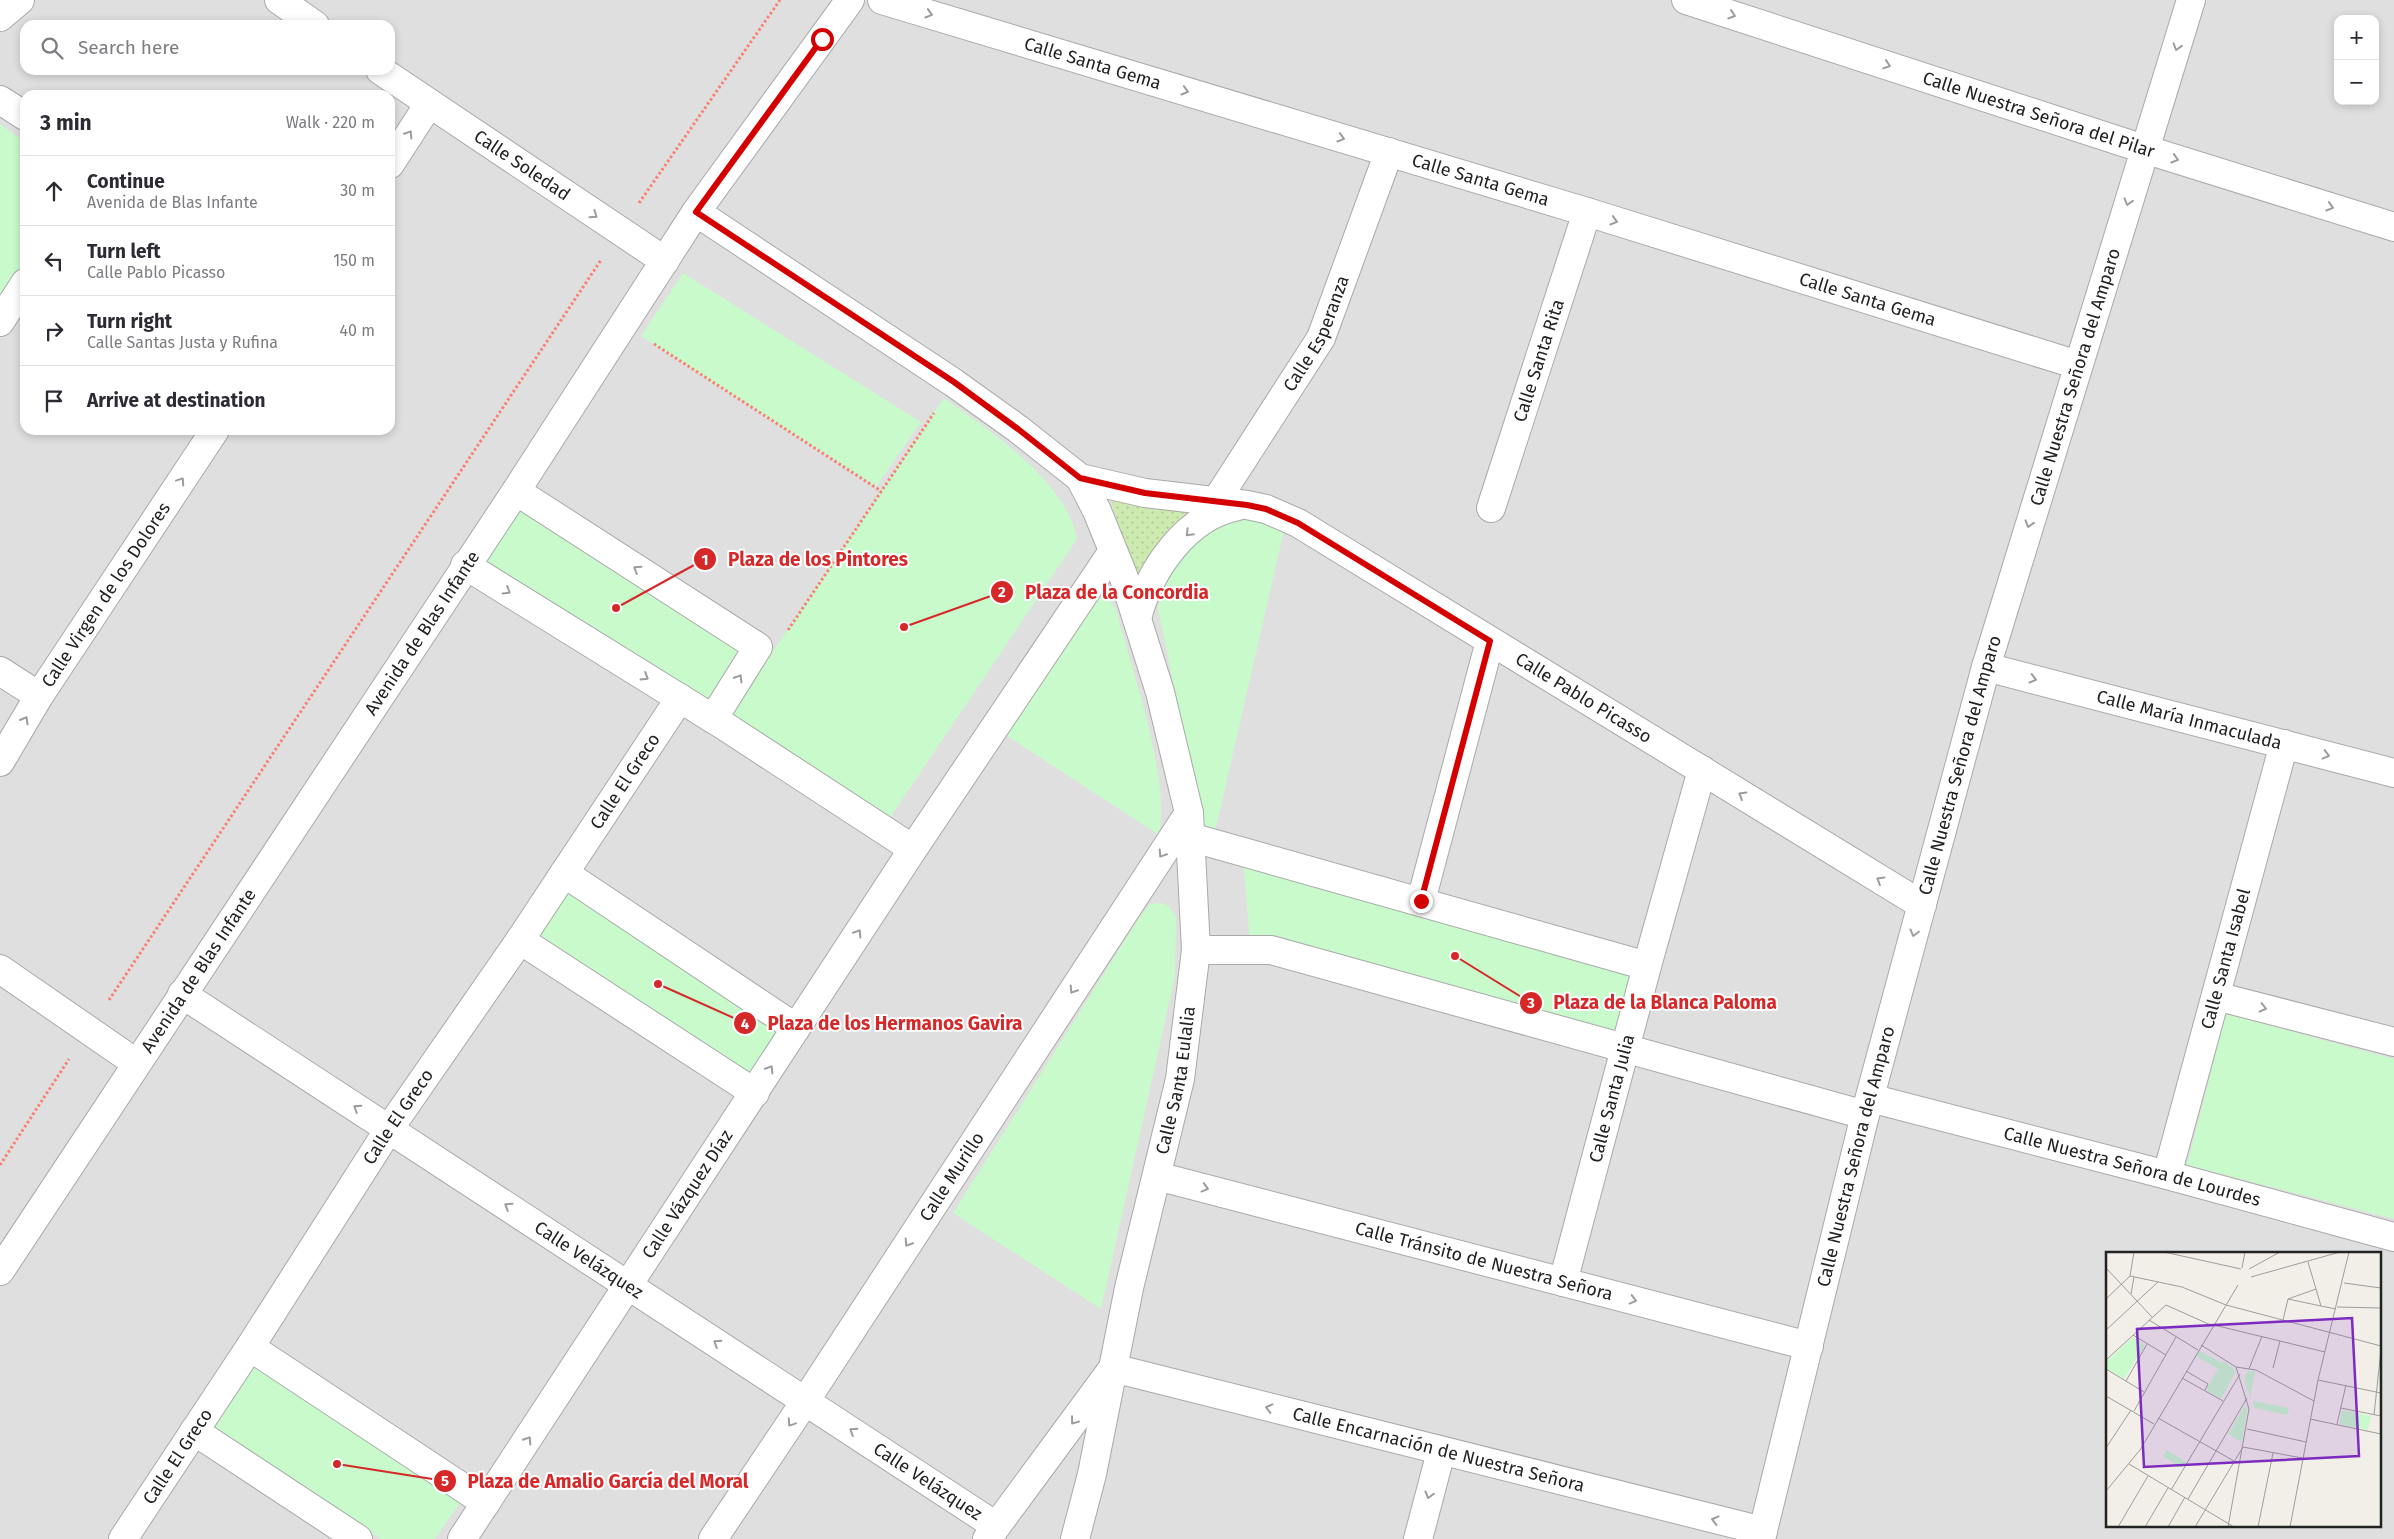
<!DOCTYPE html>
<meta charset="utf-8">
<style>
:root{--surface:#fff;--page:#f2f2f3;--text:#2b2b33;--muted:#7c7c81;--line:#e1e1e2}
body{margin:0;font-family:"Fira Sans",sans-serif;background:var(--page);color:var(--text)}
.controls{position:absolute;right:15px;top:15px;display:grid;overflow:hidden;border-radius:10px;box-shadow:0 2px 8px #0003}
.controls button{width:45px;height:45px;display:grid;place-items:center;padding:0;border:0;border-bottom:1px solid var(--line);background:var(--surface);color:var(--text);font:25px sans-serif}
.stop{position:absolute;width:15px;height:15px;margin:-11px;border:4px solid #d40000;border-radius:50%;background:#fff}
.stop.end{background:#d40000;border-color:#fff;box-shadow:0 1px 5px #0008}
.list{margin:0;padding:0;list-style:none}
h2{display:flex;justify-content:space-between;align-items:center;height:65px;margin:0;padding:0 20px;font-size:21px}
h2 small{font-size:16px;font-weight:400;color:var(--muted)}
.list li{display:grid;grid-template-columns:32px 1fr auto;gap:15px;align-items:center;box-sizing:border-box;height:70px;padding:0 20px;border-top:1px solid var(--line)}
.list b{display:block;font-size:19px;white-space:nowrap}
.list p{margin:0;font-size:16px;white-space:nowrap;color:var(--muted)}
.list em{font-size:16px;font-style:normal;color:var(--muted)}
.icon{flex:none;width:28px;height:28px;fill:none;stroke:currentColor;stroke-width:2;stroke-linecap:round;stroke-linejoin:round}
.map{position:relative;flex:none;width:2394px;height:1539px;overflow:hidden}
.search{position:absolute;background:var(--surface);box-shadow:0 2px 8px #0003;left:20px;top:20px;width:375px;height:55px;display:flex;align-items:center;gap:12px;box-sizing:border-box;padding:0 18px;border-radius:15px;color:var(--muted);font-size:19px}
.panel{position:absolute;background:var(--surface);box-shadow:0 2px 8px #0003;left:20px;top:90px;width:375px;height:345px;border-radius:15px}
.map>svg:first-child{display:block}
</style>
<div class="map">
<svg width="2394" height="1539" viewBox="0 0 2394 1539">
<defs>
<pattern id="grass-dots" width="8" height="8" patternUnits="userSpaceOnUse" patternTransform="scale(1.25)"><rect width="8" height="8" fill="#cdebb0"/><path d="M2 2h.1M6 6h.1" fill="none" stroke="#b0c997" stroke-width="1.8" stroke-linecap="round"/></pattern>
</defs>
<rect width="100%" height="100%" fill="#f2efe9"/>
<path fill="#e0dfdf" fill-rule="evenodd" d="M0 0H2394V1539H0ZM2338 19H2375V101H2338ZM25 25H390V70H25ZM25 95H390V430H25ZM2108 1253H2380V1525H2108Z"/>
<path fill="url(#grass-dots)" d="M1114 498 1184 510 1187 517C1166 531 1150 549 1141 572H1134L1112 505Z"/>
<g fill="#c8facc">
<path d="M0 124 25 142V268L0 306Z"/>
<path d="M683 273 921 422 876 487 641 336Z"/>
<path d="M944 398C989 430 1067 482 1077 539L888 821 730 715Z"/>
<path d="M522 508 747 650 711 706 484 565Z"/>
<path d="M1233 517 1262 520 1284 530 1215 832 1204 831 1158 608C1168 561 1191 538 1233 517Z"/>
<path d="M1097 597 1108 598 1116 610C1132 671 1170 775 1159 835L1004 734Z"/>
<path d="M1243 861 1637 969 1619 1038 1250 941Z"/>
<path d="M566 886 784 1031 751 1081 531 938Z"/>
<path d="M1161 903 1169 906 1176 918 1175 976 1101 1309 953 1213 1141 915 1150 904Z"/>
<path d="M2226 1014 2394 1059V1219L2187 1165Z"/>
<path d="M255 1363 461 1501 435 1539H381L212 1428Z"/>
</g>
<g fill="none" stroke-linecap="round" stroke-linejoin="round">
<g stroke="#a9a9a9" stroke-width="30">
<g id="pedestrian">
<path d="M1190 837 1647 966"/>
<path d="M564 873 796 1028"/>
<path d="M1421 901 1490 641"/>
<path d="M520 940 755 1093"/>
<path d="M1196 950H1271L1865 1115"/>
<path id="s1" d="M1563 1282 1647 966 1702 770"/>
<path d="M250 1347 486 1503"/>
<path d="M194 1431 358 1539"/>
<path id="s2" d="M123 1539 250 1347 389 1129 520 940 680 698"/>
</g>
</g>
<g stroke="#a9a9a9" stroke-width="30">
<g id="minor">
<path d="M279 0 315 25"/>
<path id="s3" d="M882 0 1587 212 2078 365"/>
<path id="s4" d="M1686 0 2144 149 2394 227"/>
<path d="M0 17 20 0"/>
<path id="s5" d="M380 70 665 261"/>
<path d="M0 100 25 116"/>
<path d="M390 164 429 104"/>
<path id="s6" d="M696 212 954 383 1018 429 1080 478 1145 493 1247 505 1266 509 1298 523 1922 905"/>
<path d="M0 322 25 283"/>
<path d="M516 491 758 647 713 719"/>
<path id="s7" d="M1216 501 1321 338 1389 152"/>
<path id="s8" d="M1491 508 1587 212"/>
<path d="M465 565 723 725 913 849"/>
<path d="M1137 619C1149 570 1186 516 1238 506"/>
<path id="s9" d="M1986 667 2394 773"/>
<path d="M0 671 39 696"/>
<path id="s10" d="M0 762 39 696 215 430"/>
<path d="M0 969 136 1063"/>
<path id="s11" d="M182 994 996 1526"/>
<path d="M2216 996 2394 1042"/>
<path id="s12" d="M1870 1098 2167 1175 2394 1237"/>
<path id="s13" d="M2167 1175 2284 744"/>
<path id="s14" d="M1157 1176 1809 1346"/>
<path id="s15" d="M0 1271 516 491 696 212 850 0"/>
<path id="s16" d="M462 1539 913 849 1113 551"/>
<path id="s17" d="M713 1539 806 1400 1189 813"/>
<path id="s18" d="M987 1539 1113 1368 1763 1531"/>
<path id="s19" d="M1075 1539 1092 1474 1129 1288 1180 1079 1196 950 1189 813 1160 692 1123 575 1097 511 1080 478"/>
<path d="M1418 1539 1441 1452"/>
<path id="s20" d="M1761 1539 1865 1115 1986 667 2191 0"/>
</g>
</g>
<g stroke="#fa8072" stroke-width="3" stroke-dasharray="2.5 2.5" stroke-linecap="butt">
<path d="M639 203 780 0"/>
<path d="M654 344 881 491"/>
<path d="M788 630 934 413"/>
<path d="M109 1000 601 260"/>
<path d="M0 1165 69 1059"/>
</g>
<use href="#pedestrian" stroke="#fff" stroke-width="28"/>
<use href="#minor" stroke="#fff" stroke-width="28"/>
</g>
<defs><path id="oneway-chevron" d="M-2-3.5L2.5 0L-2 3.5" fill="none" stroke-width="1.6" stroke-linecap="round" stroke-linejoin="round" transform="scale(1.25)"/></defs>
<g stroke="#9c9c9c">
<use href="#oneway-chevron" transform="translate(929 14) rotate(17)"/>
<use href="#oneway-chevron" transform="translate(1732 15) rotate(18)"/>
<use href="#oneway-chevron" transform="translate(2177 47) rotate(107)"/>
<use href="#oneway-chevron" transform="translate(1887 65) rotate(18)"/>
<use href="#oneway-chevron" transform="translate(1185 91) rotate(17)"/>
<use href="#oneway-chevron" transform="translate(409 134) rotate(-57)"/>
<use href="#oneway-chevron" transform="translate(1341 138) rotate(17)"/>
<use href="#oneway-chevron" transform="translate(2175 159) rotate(17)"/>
<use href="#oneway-chevron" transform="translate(2128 202) rotate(107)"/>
<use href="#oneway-chevron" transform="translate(2330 207) rotate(17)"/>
<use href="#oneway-chevron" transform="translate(594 215) rotate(34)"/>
<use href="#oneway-chevron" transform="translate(1614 221) rotate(17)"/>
<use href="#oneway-chevron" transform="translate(181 481) rotate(-56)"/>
<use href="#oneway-chevron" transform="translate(2029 524) rotate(107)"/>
<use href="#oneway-chevron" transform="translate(1189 533) rotate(135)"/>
<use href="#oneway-chevron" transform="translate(637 569) rotate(-147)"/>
<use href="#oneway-chevron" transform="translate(507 591) rotate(32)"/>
<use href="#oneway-chevron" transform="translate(645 677) rotate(32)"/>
<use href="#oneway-chevron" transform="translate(739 678) rotate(-58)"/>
<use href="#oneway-chevron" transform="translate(2033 679) rotate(15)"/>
<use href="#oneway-chevron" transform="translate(25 720) rotate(-60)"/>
<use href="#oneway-chevron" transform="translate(2326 755) rotate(15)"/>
<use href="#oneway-chevron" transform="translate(1742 795) rotate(-149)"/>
<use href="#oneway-chevron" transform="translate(1162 854) rotate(123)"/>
<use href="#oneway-chevron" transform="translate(1880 880) rotate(-149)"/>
<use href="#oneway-chevron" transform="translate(858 933) rotate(-57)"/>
<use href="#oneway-chevron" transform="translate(1914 933) rotate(105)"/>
<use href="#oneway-chevron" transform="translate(1073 990) rotate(123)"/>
<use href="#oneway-chevron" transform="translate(2263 1008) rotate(14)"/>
<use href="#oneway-chevron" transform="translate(770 1069) rotate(-58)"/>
<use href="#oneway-chevron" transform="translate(357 1108) rotate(-147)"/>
<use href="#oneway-chevron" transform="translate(1205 1188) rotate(15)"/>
<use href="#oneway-chevron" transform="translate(508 1206) rotate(-147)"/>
<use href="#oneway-chevron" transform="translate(908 1243) rotate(123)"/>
<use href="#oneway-chevron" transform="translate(1633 1300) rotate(15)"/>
<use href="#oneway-chevron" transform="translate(717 1343) rotate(-147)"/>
<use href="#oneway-chevron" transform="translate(1269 1408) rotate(-166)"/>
<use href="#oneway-chevron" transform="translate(1074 1421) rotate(127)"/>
<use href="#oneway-chevron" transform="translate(791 1423) rotate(124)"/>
<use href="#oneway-chevron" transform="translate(853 1431) rotate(-147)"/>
<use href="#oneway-chevron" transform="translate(528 1440) rotate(-57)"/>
<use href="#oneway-chevron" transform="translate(1429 1495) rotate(105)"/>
<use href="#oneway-chevron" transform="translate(1715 1520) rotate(-166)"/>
</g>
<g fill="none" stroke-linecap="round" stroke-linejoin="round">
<path stroke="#d40000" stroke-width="6" d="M822 39 696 212 954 382 1018 429 1080 478 1145 493 1247 505 1266 509 1298 523 1490 641 1421 901"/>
</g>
<g text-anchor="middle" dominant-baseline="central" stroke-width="4" stroke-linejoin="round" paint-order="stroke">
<g font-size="18" fill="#222" stroke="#fff">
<text stroke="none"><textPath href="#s3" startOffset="220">Calle Santa Gema</textPath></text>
<text stroke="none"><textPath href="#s4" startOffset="371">Calle Nuestra Señora del Pilar</textPath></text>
<text stroke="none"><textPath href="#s5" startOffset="171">Calle Soledad</textPath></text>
<text stroke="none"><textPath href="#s3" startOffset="625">Calle Santa Gema</textPath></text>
<text stroke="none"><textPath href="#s3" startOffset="1030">Calle Santa Gema</textPath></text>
<text stroke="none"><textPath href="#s7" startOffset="196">Calle Esperanza</textPath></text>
<text stroke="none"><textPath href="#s8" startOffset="155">Calle Santa Rita</textPath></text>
<text stroke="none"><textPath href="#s20" startOffset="1204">Calle Nuestra Señora del Amparo</textPath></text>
<text stroke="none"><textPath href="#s10" startOffset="198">Calle Virgen de los Dolores</textPath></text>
<text stroke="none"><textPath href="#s15" startOffset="765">Avenida de Blas Infante</textPath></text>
<text stroke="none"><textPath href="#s6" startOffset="1026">Calle Pablo Picasso</textPath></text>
<text stroke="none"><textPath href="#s9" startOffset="210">Calle María Inmaculada</textPath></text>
<text stroke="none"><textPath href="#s20" startOffset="799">Calle Nuestra Señora del Amparo</textPath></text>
<text stroke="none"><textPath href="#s2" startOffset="909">Calle El Greco</textPath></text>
<text stroke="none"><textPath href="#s13" startOffset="224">Calle Santa Isabel</textPath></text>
<text stroke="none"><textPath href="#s15" startOffset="360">Avenida de Blas Infante</textPath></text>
<text stroke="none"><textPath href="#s19" startOffset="470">Calle Santa Eulalia</textPath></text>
<text stroke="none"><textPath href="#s1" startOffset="190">Calle Santa Julia</textPath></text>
<text stroke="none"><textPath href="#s2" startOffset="504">Calle El Greco</textPath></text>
<text stroke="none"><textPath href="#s20" startOffset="394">Calle Nuestra Señora del Amparo</textPath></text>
<text stroke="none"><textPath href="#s12" startOffset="271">Calle Nuestra Señora de Lourdes</textPath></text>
<text stroke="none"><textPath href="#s17" startOffset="434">Calle Murillo</textPath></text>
<text stroke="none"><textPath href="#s16" startOffset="412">Calle Vázquez Díaz</textPath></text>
<text stroke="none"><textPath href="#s11" startOffset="486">Calle Velázquez</textPath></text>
<text stroke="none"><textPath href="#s14" startOffset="338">Calle Tránsito de Nuestra Señora</textPath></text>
<text stroke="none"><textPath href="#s18" startOffset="548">Calle Encarnación de Nuestra Señora</textPath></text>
<text stroke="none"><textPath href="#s2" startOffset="99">Calle El Greco</textPath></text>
<text stroke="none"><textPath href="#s11" startOffset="891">Calle Velázquez</textPath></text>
</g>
</g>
<g transform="translate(2106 1252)">
<rect width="275" height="275" fill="#f2efe9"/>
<path d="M27 85 39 93 18 127 0 116V110ZM94 99 116 111 118 109 130 119 115 147 100 138 112 117 90 104ZM142 119H149L144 146 138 126ZM147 149 183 156 181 163 148 156ZM139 153 141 159 136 190 122 182ZM236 158 265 164 262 178 233 172ZM61 198 80 210 76 216 57 204Z" fill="#c8facc"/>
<path fill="none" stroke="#9f9d99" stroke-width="1" d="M58 0 135 17M202 10 215 54 182 47 210 37M0 16 46 65M136 16 139 0M143 17 174 0M24 24 76 35 120 53 275 94M145 25 234 0M238 31 275 36M25 42 28 25M0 47 24 24 28 0M215 54 230 57M231 55 275 56M43 68 92 98M177 68 182 47M108 73 219 100M0 78 52 30M27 83 60 103M95 93 130 115 150 118 208 149M0 108 60 53 107 74M167 116 174 89M0 117 38 140M143 117 156 84M80 119 102 132 99 138M76 126 117 149M212 128 275 141M20 129 41 92M0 144 48 172M235 156 275 164M28 159 70 85M268 163 275 98M52 166 128 209M204 167 275 182M231 172 240 133M141 177 200 190M0 196 25 158M23 212 128 275M65 238 134 122M0 239 34 198 132 33M82 247 141 146M12 275 42 224M39 275 62 236M62 275 79 245M89 275 137 195 196 206M122 275 143 157 130 115M152 275 167 201M184 275 212 128 243 0"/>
<path fill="#7b2cbf" fill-opacity="0.15" stroke="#7b2cbf" stroke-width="2.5" d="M246 66 253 204 38 215 31 77Z"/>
<rect width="275" height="275" fill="none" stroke="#222" stroke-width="2.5"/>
</g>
<path fill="none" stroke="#d62828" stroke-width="2" d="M616 608L705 559M904 627L1002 592M1455 956L1531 1003M658 984L745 1023M337 1464L445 1481"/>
<g fill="#d62828" stroke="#fff" stroke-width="2">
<circle cx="616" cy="608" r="5"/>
<circle cx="904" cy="627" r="5"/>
<circle cx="1455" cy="956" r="5"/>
<circle cx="658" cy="984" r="5"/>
<circle cx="337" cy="1464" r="5"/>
<circle cx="705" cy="559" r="12"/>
<circle cx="1002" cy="592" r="12"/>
<circle cx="1531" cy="1003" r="12"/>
<circle cx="745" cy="1023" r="12"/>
<circle cx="445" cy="1481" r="12"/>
</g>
<g font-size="15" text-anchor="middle" font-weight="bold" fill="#fff">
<text x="705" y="565">1</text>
<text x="1002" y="597">2</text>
<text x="1531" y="1008">3</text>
<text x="745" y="1029">4</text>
<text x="445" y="1486">5</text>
</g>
<g font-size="19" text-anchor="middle" font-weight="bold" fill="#d62828" stroke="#fff" stroke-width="4" stroke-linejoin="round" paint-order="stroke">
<text x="818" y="566">Plaza de los Pintores</text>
<text x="1117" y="599">Plaza de la Concordia</text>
<text x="1665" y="1009">Plaza de la Blanca Paloma</text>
<text x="895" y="1030">Plaza de los Hermanos Gavira</text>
<text x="608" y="1488">Plaza de Amalio García del Moral</text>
</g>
</svg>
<div class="controls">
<button>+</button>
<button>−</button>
</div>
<div class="stop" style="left:822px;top:39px"></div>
<div class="stop end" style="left:1421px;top:901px"></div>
<div class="search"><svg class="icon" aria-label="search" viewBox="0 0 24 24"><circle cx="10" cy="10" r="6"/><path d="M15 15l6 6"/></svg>Search here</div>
<section class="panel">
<h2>3 min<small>Walk · 220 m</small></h2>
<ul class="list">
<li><svg class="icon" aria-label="ahead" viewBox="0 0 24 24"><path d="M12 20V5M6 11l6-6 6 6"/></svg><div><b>Continue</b><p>Avenida de Blas Infante</p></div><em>30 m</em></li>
<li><svg class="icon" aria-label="left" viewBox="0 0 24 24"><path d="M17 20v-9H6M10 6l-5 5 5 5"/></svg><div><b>Turn left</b><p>Calle Pablo Picasso</p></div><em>150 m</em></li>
<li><svg class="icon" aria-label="right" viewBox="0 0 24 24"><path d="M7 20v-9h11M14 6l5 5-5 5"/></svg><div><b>Turn right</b><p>Calle Santas Justa y Rufina</p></div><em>40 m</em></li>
<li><svg class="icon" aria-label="arrive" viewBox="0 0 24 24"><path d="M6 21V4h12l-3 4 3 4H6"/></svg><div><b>Arrive at destination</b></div></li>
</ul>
</section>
</div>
